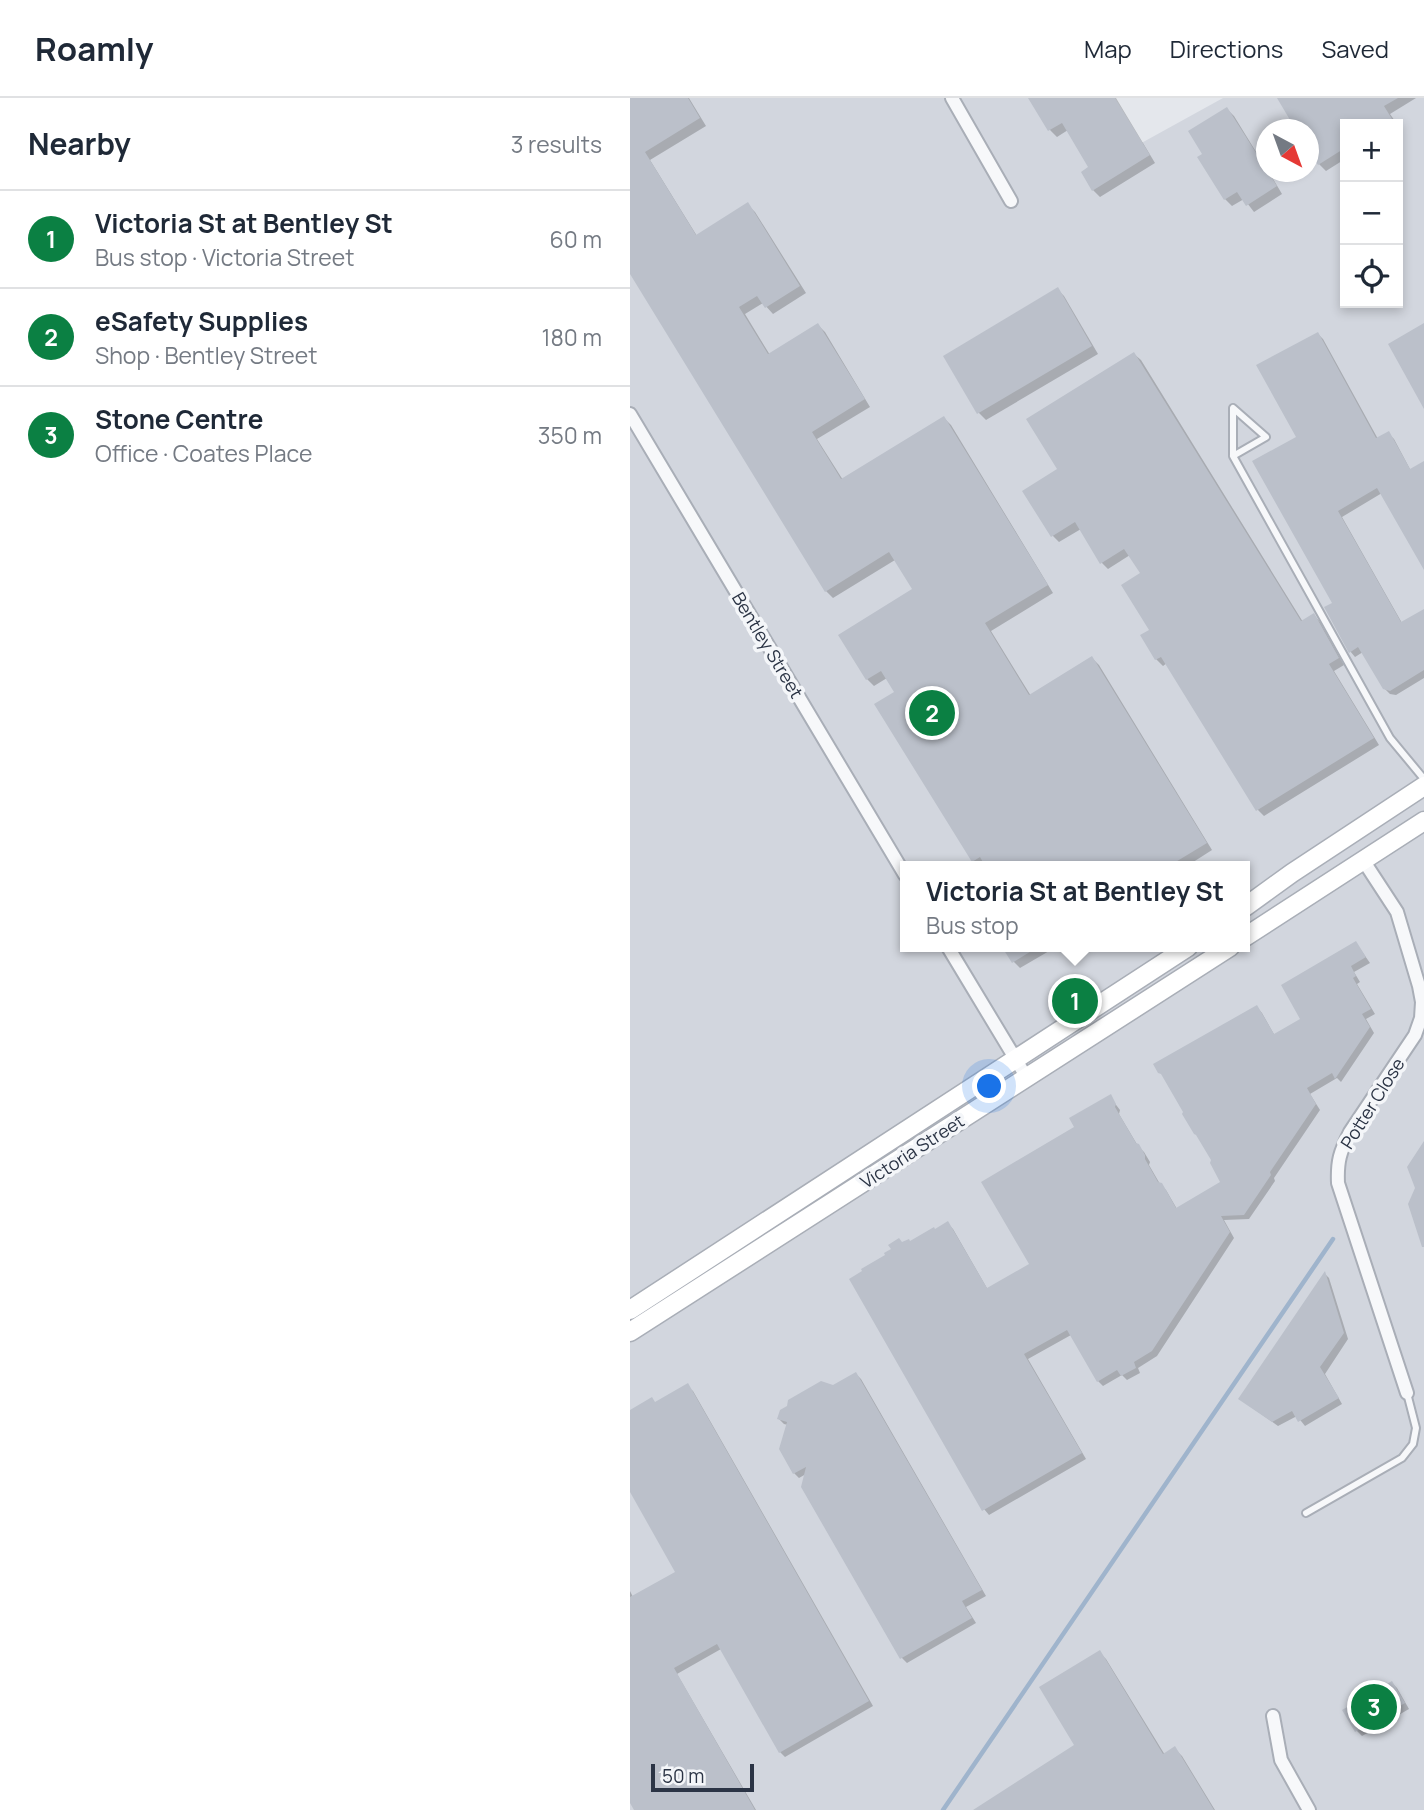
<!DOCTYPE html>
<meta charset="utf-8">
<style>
:root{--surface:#fff;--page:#f2f2f3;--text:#1f2937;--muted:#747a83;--line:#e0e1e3;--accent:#0b8043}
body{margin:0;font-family:Manrope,sans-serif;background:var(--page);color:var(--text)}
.controls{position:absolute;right:21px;top:21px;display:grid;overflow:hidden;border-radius:0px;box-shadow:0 4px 10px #0003}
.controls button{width:63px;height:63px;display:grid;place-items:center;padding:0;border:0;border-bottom:2px solid var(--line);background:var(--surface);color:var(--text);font:35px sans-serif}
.compass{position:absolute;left:626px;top:21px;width:63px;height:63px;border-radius:50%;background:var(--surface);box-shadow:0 4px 10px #0003;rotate:139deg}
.scale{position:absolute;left:21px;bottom:18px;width:103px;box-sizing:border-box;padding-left:7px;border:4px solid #2b3445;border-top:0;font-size:19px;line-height:24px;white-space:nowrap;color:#2b3445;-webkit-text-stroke:5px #f4f6f9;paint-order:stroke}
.you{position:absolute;left:360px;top:989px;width:24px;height:24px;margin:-18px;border:5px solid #fff;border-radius:50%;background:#1a73e8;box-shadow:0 0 0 10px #1a73e833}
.badge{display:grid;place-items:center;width:46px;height:46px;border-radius:50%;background:var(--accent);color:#fff;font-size:23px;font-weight:700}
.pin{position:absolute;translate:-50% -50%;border:4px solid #fff;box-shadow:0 2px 7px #0006}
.popup{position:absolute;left:270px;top:763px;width:350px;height:91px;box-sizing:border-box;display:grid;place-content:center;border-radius:0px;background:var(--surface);filter:drop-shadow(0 2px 5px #0005);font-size:23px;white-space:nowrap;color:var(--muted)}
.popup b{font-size:26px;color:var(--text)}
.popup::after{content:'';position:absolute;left:50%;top:100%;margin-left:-14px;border:14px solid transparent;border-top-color:var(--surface)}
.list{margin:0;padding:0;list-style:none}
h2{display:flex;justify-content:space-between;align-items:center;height:91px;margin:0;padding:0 28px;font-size:30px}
h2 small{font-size:23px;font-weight:400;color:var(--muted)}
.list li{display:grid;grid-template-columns:46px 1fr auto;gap:21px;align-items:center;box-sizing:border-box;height:98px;padding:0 28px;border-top:2px solid var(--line)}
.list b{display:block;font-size:26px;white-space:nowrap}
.list p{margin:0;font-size:23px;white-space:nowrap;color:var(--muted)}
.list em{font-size:23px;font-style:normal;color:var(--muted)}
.icon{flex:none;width:38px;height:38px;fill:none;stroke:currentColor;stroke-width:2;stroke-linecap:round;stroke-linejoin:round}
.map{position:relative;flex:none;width:794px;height:1712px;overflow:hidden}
header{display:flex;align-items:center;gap:42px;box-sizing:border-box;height:98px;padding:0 35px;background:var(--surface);border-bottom:2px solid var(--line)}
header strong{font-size:33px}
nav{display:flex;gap:38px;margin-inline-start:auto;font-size:24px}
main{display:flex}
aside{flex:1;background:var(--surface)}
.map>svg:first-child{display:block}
</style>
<header>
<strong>Roamly</strong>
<nav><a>Map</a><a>Directions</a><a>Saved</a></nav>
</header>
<main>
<aside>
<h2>Nearby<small>3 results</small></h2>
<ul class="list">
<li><span class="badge">1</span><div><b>Victoria St at Bentley St</b><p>Bus stop · Victoria Street</p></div><em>60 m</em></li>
<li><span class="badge">2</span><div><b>eSafety Supplies</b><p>Shop · Bentley Street</p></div><em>180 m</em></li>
<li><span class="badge">3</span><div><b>Stone Centre</b><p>Office · Coates Place</p></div><em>350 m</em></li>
</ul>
</aside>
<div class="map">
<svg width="794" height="1712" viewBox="0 0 794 1712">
<rect width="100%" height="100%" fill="#e4e7ec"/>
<path fill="#d2d6de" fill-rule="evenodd" d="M0 0H479L506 48 593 0H794V1712H0ZM715 26H768V205H715ZM636 32H678V74H636ZM275 768H615V849H275Z"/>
<g fill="#0003">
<path d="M0 0H59L76 28 20 62 67 138 118 107 125 114 176 195 143 216 133 205 115 216 140 257 188 227 195 234 240 309 187 341 213 382 314 320 321 327 423 495 361 533 401 598 462 560 469 567 582 752 557 768H357L356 766 348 768 343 763 266 595 257 580 244 588 237 581 284 492 265 462 203 500 196 493 0 172Z"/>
<path d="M400 0H486L525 65 470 99 463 92 461 69 438 32 427 39 420 32Z"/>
<path d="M649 0H786L760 16 767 26H715V61L696 73 689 66 678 32Z"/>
<path d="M597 11 604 18 636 70V74H639L652 96 624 114 614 101 602 108 595 101 574 56Z"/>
<path d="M427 191 434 198 468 256 356 322 349 315 315 258Z"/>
<path d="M688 236 693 241 748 341 759 336 764 341 781 373 752 395 712 419 772 525 794 513V580L766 597 760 596 754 590 733 554 725 559 720 553 704 505 669 340Z"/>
<path d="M504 256 511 262 673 524 684 517 690 524 714 567 704 573 749 647 634 718 628 712 537 565 533 568 526 561 512 476 500 457 478 471 472 465 451 431 429 444 423 438 429 372Z"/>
<path d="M726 845 740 865 724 874 730 884 727 886 745 916 736 921 744 935 711 984 707 980 680 996 690 1012 644 1080 645 1083 619 1121 594 1122 604 1140 527 1258 508 1270 510 1275 497 1282 492 1277 473 1288 468 1283 441 1237 398 1261 456 1361 359 1417 354 1411 263 1152 306 1133 318 1126 323 1131 358 1192 401 1167 447 1030 480 999 490 1012 489 1016 508 1048 514 1054 520 1064 519 1067 530 1086 536 1092 547 1111 592 1085 627 909 632 915 645 938 673 922Z"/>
<path d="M374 849H426L390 870 383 863Z"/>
<path d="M695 1176 699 1180 718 1241 695 1276 712 1306 675 1328 667 1318 648 1328 610 1301Z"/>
<path d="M226 1276 231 1281 356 1498 336 1509 346 1525 277 1565 272 1560 173 1389 176 1376 169 1380 164 1375 158 1327 154 1326 149 1321Z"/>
<path d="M57 1288 63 1293 243 1608 155 1659 150 1654 91 1551 47 1576 126 1712H6L0 1701V1493L3 1499 48 1474 0 1391V1314L26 1306Z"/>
<path d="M469 1554 476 1561 535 1657 545 1651 552 1658 585 1712H349L446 1647Z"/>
<path d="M762 1585 767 1590 779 1611 732 1638 727 1633 714 1613Z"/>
</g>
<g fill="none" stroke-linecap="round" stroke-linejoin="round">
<path stroke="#9fb4cc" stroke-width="4.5" d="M313 1712 703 1141"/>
</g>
<g fill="#bbc0ca">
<path d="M0 0H58L70 20 15 54 66 137 118 104 170 188 135 210 127 198 109 209 138 256 188 225 235 301 182 334 211 381 314 318 418 487 355 525 399 597 462 558 577 745 539 768H355L350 759 342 764 244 606 264 594 251 573 236 582 208 537 282 491 259 454 195 494 0 176Z"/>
<path d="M398 0H485L520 57 462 93 451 74 458 69 432 25 418 33Z"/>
<path d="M647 0H768L754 8 762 21 754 26H715V50L688 67 678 51V32H666Z"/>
<path d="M597 9 647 88 616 108 607 94 594 102 567 59 572 56 558 33Z"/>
<path d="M428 189 462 248 347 316 313 258Z"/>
<path d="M794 225V311L758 246Z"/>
<path d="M688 234 746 340 759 333 780 371 794 363V472L747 390 708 413 771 524 794 511V572L760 593 753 591 728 549 719 555 694 509 702 505 622 363 666 339 626 267Z"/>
<path d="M504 254 671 523 684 515 709 560 699 566 744 640 626 713 531 559 525 562 510 537 519 532 491 487 510 475 494 451 470 466 445 424 421 439 392 393 427 371 396 321Z"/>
<path d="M726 843 736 859 721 868 726 878 723 880 741 911 732 916 740 929 705 981 702 975 677 990 686 1006 640 1074 641 1077 614 1117 591 1118 600 1134 522 1253 504 1264 506 1270 491 1278 487 1272 467 1284 437 1232 394 1256 452 1355 352 1413 219 1181 232 1173 231 1171 255 1157 254 1155 261 1151 258 1147 269 1140 272 1144 279 1141 280 1143 304 1129 305 1131 318 1123 357 1190 399 1166 351 1084 444 1029 439 1020 481 996 486 1006 485 1009 506 1045 509 1046 515 1057V1061L528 1084 532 1085 546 1110 590 1084 580 1065 581 1062 566 1037 564 1036 552 1016 553 1014 531 976 528 975 523 966 627 907 644 936 670 921 651 887Z"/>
<path d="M372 849H408L382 865Z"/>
<path d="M794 1043V1149H792L778 1106 785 1090 777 1069Z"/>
<path d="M695 1173 714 1235 690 1269 709 1300 668 1324 662 1313 642 1324 608 1301Z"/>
<path d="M226 1274 352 1492 332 1503 342 1520 270 1561 171 1389 176 1369 163 1376 149 1351 157 1324 147 1321 150 1312 157 1308 158 1302 191 1283 203 1287Z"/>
<path d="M58 1285 239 1603 149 1655 87 1546 44 1570 125 1712H4L0 1705V1499L45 1474 0 1394V1312L22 1299 25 1304Z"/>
<path d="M470 1552 533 1656 545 1648 584 1712H343L444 1647 409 1589Z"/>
<path d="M762 1583 775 1605 725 1634 712 1612Z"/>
</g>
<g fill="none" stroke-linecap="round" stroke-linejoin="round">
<g stroke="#a9aeb7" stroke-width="10">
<g id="service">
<path d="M603 358 636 339 603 310V358L760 640 794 681"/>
<path d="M676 1415 772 1360 783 1346 786 1330 777 1295"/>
</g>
</g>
<g stroke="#a9aeb7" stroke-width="16">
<g id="minor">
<path d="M322 0 381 103"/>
<path d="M0 316 275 777"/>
<path d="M733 762 767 814 789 888 792 904 791 920 785 937 720 1034C710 1054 707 1063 708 1085L777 1295"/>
<path d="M318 849 397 980"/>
<path d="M643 1618 651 1662 679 1712"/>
</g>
</g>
<g stroke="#a9aeb7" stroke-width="21">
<g id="secondary">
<path d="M615 809 662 775 794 688"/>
<path d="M615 839 794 723"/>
<path d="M0 1212 558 849"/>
<path d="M0 1234 600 849"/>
</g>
</g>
<use href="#service" stroke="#f7f8fa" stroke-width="6"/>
<use href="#minor" stroke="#f7f8fa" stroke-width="12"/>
<use href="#secondary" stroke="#fff" stroke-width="18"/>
</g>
<g text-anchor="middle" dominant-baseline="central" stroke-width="7" stroke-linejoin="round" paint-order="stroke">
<g font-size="18" fill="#2b3445" stroke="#f4f6f9">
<text transform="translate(138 547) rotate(59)">Bentley Street</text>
<text transform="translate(742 1005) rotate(-58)">Potter Close</text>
<text transform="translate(282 1053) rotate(-33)">Victoria Street</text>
</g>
</g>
</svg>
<div class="controls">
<button>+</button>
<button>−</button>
<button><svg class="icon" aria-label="locate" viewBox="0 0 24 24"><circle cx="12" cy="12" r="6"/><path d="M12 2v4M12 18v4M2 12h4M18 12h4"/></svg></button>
</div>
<svg class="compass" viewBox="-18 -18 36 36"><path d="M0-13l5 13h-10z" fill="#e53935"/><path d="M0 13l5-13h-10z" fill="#747a83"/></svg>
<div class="scale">50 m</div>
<div class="you"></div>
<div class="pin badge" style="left:445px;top:903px">1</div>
<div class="popup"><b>Victoria St at Bentley St</b>Bus stop</div>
<div class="pin badge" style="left:302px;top:615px">2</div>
<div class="pin badge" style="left:744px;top:1609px">3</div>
</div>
</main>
